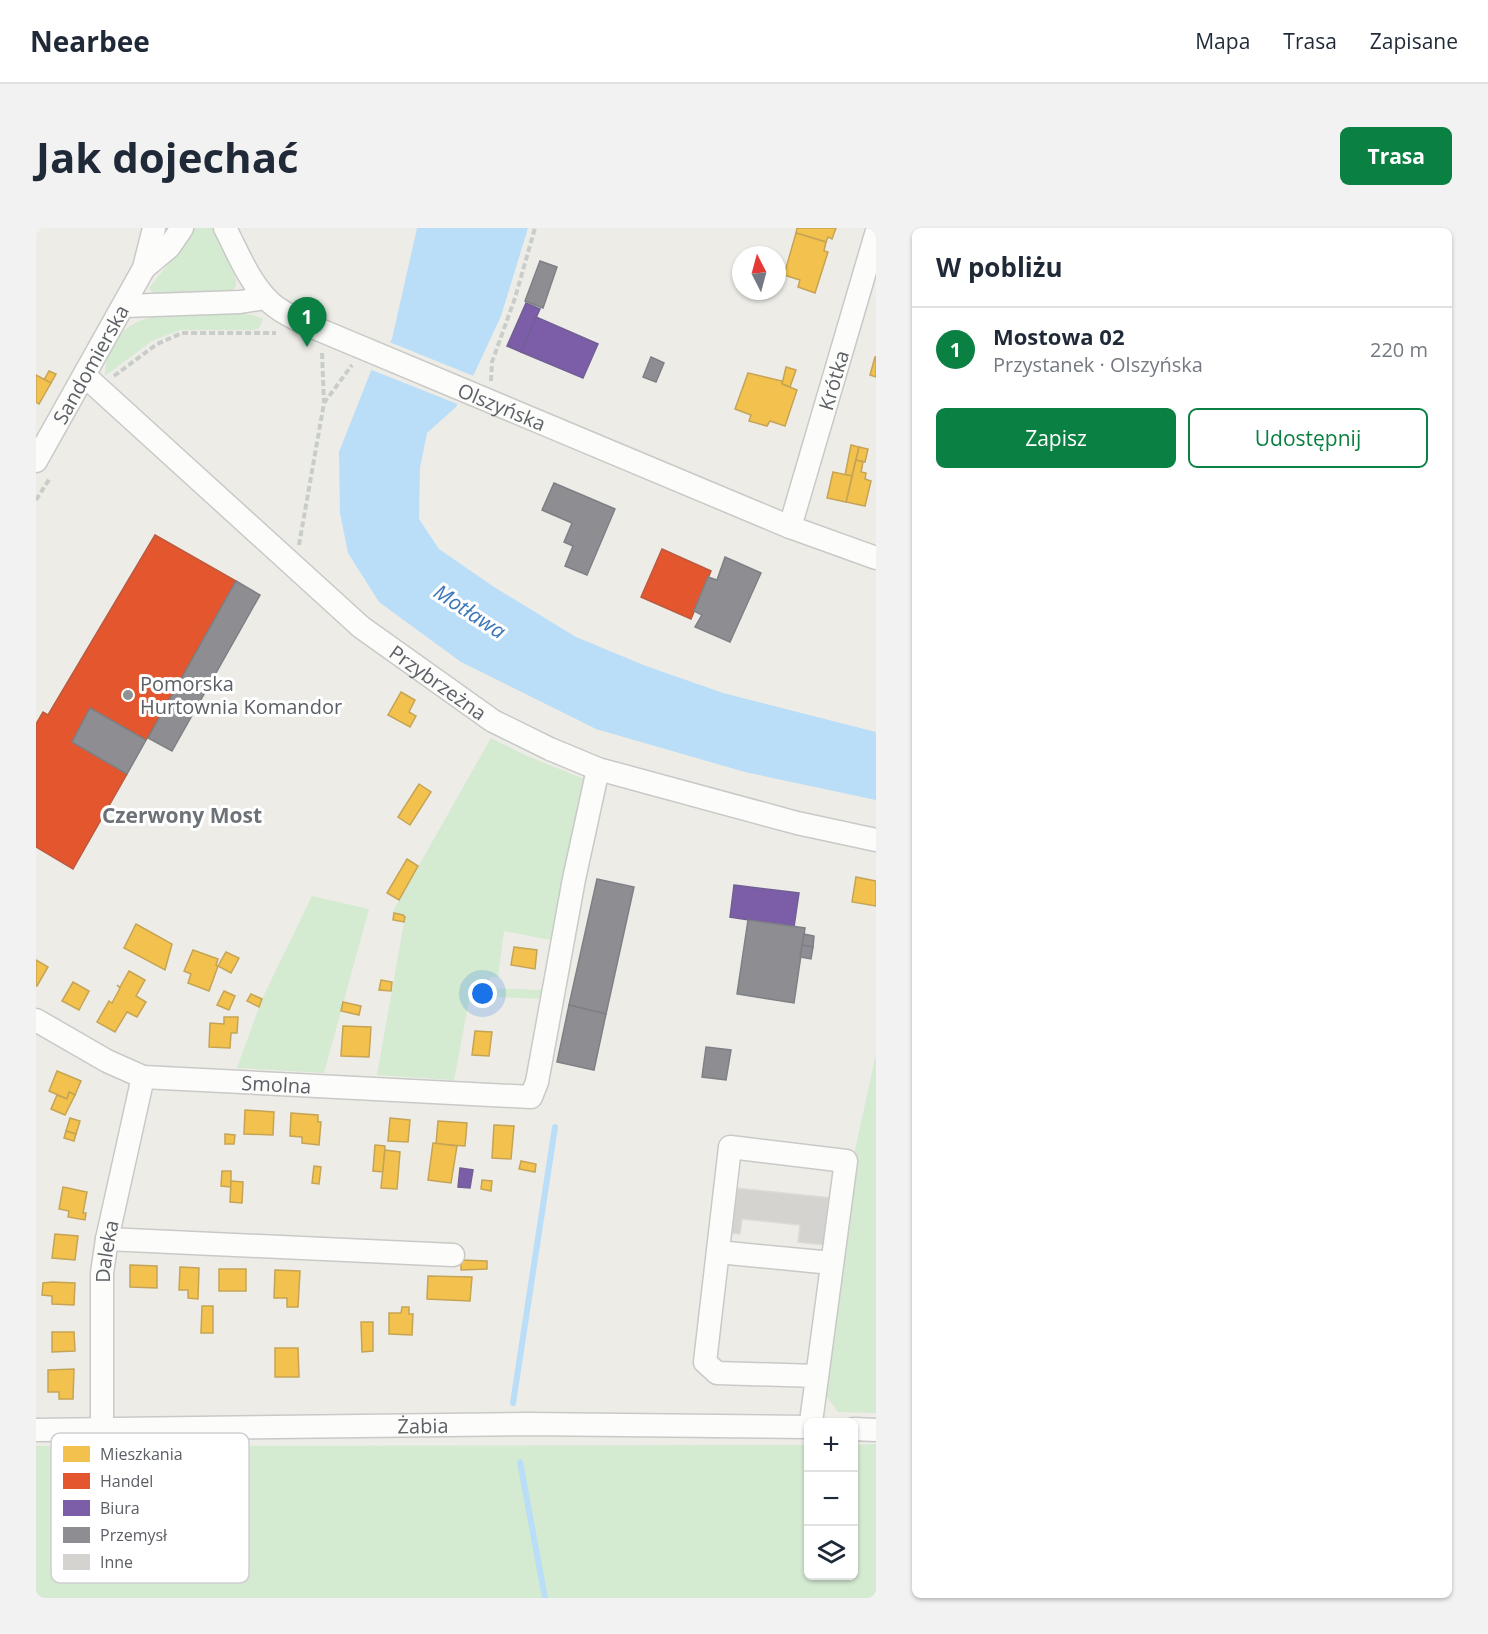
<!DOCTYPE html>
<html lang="pl">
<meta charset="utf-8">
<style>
:root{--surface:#fff;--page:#f2f2f3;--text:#1f2937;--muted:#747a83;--line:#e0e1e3;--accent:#0b8043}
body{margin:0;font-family:"Open Sans",sans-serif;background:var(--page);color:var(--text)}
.controls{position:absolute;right:18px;bottom:18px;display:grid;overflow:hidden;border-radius:9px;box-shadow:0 2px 4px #0004}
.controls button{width:54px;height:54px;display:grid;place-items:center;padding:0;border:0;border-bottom:2px solid var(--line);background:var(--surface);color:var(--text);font:30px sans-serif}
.compass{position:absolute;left:696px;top:18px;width:54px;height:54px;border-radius:50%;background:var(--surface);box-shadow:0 2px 4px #0004;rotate:354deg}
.you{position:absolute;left:447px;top:766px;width:21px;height:21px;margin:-15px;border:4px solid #fff;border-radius:50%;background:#1a73e8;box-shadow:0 0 0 9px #1a73e833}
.badge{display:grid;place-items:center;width:39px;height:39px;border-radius:50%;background:var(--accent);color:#fff;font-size:20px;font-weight:700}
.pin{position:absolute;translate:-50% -50px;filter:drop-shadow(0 2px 3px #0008)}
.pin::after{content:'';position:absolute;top:32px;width:21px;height:18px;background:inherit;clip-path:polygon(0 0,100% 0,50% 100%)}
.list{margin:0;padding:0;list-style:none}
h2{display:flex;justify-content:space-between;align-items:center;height:78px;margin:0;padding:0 24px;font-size:26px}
h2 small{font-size:20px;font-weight:400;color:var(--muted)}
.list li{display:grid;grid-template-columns:39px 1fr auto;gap:18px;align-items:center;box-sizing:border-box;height:84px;padding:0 24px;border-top:2px solid var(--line)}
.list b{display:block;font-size:22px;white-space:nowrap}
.list p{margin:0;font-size:20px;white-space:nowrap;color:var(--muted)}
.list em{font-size:20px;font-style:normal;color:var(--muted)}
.actions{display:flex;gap:12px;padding:18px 24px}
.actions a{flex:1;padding:14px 0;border:2px solid var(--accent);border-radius:9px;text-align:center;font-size:21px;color:var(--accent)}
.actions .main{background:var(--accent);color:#fff}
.icon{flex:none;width:33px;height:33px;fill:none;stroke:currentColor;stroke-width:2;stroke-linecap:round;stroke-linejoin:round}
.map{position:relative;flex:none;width:840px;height:1370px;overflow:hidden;border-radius:9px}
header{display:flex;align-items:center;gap:36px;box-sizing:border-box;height:84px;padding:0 30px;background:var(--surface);border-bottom:2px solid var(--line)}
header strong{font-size:28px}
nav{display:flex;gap:33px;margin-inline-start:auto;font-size:21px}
.intro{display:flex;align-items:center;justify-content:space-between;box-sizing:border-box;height:144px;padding:0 36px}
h1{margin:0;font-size:42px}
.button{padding:15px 27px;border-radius:9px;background:var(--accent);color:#fff;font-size:21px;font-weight:700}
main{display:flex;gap:36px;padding:0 36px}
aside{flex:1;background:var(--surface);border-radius:9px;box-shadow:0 2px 4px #0004}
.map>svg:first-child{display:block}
</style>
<header>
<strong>Nearbee</strong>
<nav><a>Mapa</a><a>Trasa</a><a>Zapisane</a></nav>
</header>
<div class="intro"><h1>Jak dojechać</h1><a class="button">Trasa</a></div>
<main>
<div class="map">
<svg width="840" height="1370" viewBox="0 0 840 1370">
<rect width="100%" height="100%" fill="#edece7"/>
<g fill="#d4ead1">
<path d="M155 0H178L200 52V58L196 63 119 66 114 62V59L148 16Z"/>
<path d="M194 84 217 87 227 91 224 99 219 102H144L116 113 69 148C73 76 142 86 194 84Z"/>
<path d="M455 510 489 527 553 553 520 713 468 703 462 749H454L453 760 501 762 510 760V771L434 768 418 852 341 847 369 689 367 687 356 685Z"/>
<path d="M276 668 333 681 288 845 201 840 226 771Z"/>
<path d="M840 826V1185L802 1184 789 1166 819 922Z"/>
<path d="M840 1216V1370H0V1218L772 1217V1348H818V1217Z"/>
</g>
<path fill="#baddf8" d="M381 0H492L465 88 439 144 420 179 391 205 384 240 383 291 403 321 458 359 540 409 610 438 687 465 840 504V572L709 544 560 501 425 434 343 374 312 325 304 285 303 224 335 143 356 111Z"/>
<path fill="#edece7" d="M351 113 440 149 424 177 333 141Z"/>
<g fill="#f2c14e" stroke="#c5a455" stroke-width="1.5">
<path d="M761 0H800L796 11 792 9 790 14 760 5Z"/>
<path d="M760 5 790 14 788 23 792 24 779 65 762 59 764 52 748 47Z"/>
<path d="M839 129H840V149L834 147Z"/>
<path d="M750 139 760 142 754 159 746 156Z"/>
<path d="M13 143 20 146 15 155 8 152Z"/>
<path d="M712 145 746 153V156L761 162 749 198 734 193 731 198 713 193 715 187 699 181Z"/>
<path d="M0 147 15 155 3 176 0 174Z"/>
<path d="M815 217 823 219 816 248 809 247Z"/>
<path d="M823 219 832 221 829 234 820 232Z"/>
<path d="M820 232 827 234 825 244 830 245 829 251 835 253 829 278 810 274Z"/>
<path d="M797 244 816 248 810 274 791 270Z"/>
<path d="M365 464 379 472 373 484 380 488 374 499 352 487Z"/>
<path d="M383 556 395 564 374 597 362 589Z"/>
<path d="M371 631 382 638 363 672 351 665Z"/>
<path d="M820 649 840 653V678L816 674Z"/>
<path d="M358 685 367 687 369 689 368 694 357 692Z"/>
<path d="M100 696 136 716 129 742 88 720Z"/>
<path d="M478 719 501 722 499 741 475 737Z"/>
<path d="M157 722 182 731 180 737 182 738 173 763 152 755 155 746 148 743Z"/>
<path d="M190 724 203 730 195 745 182 738Z"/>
<path d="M0 732 12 739 1 758H0Z"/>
<path d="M93 743 109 752 100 768 110 774 101 789 91 784 79 804 61 794 73 773 76 775 84 760 81 757 84 759Z"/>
<path d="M345 752 356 754 355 763 343 762Z"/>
<path d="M37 754 53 763 43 782 26 773Z"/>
<path d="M188 763 199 768 193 782 181 777Z"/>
<path d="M215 766 226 771 223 779 211 773Z"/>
<path d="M307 774 325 778 323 787 305 783Z"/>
<path d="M188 789H202L201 805H195L194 820 173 819 174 795 188 796Z"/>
<path d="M307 798 335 799 333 829 305 828Z"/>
<path d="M439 803 456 804 453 828 436 827Z"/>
<path d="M21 843 45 853 39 867 33 864 31 871 13 863Z"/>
<path d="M33 864 39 867 29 887 15 881 21 867 31 871Z"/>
<path d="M209 882 238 884 237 907 208 906Z"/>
<path d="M255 885 282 887V894H285L283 917 266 915V909L254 908Z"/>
<path d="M34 890 44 893 40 906 30 903Z"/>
<path d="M354 890 374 892 372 914 352 913Z"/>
<path d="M402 893 431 895 429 918 400 916Z"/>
<path d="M458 897 478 898 475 931 456 930Z"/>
<path d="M30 903 40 906 38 913 28 910Z"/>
<path d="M189 906 199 907 198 916H189Z"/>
<path d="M397 915 421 918 415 955 392 952Z"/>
<path d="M339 917 349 918 347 944 337 943Z"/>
<path d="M349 922 364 924 361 961 345 960Z"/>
<path d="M485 933 500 936 499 944 483 941Z"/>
<path d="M278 938 285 939 283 956 276 955Z"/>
<path d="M186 943H195V959L185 958Z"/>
<path d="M446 952 456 953 455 963 445 961Z"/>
<path d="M195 953 207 954 206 975 194 974Z"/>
<path d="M27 959 51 964 47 985H50L49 992 32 989 33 983 23 981Z"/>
<path d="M19 1006 42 1008 39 1032 16 1030Z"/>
<path d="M425 1032 451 1033V1041L425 1042Z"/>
<path d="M94 1037 121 1038V1060L94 1059Z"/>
<path d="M144 1039 163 1040 162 1071 152 1070V1062H143Z"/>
<rect x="183" y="1041" width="27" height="22"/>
<path d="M239 1042 264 1043 262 1079H251V1070H238Z"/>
<path d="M392 1048 436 1049 434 1073 391 1071Z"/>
<path d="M16 1054 39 1055 38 1077 16 1076V1068L6 1067 7 1055Z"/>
<path d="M166 1078H177V1105H165Z"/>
<path d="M366 1079H373V1086H377L376 1107 353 1106V1085H365Z"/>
<path d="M325 1094H337V1123L326 1124Z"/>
<path d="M16 1104H38L39 1123 16 1124Z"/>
<path d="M239 1120H262L263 1149H239Z"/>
<path d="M38 1141 37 1171H23V1164H12V1142Z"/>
</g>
<g fill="#e4572e" stroke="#bb5a3f" stroke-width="1.5">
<path d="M119 307 200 353 110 512 54 480 36 514 91 546 37 641 0 619V496L7 484 12 487Z"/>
<path d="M626 321 675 343 655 391 605 369Z"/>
</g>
<g fill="#7b5ea7" stroke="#725f94" stroke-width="1.5">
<path d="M490 75 504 81 485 124 471 118Z"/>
<path d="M500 89 562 116 547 150 485 124Z"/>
<path d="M698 657 763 665 758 699 694 689Z"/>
<path d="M424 940 437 942 434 960 422 959Z"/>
</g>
<g fill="#8d8d92" stroke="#7e8085" stroke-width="1.5">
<path d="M504 33 521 39 507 80 489 73Z"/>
<path d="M615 129 628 135 620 154 607 149Z"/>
<path d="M518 255 579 281 551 347 529 338 537 318 528 314 536 295 506 282Z"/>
<path d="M689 329 725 345 694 414 659 399 666 387 658 383 672 349 681 352Z"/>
<path d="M200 353 224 367 136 523 112 510Z"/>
<path d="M54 480 110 512 91 546 36 514Z"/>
<path d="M561 651 598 659 570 786 533 777Z"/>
<path d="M712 692 769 700 758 775 701 766Z"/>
<path d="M768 706 778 708 777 719 766 717Z"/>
<path d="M766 717 777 719 775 731 764 729Z"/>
<path d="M533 777 570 786 558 842 521 834Z"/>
<path d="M670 819 695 822 690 852 666 849Z"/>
</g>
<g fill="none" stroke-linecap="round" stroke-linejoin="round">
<g stroke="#baddf8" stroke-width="6">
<path d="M477 1175 519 899"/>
<path d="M484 1234 509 1370"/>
</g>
</g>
<path fill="#d4d3d0" stroke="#dcdbd6" stroke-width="1.5" d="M700 960 796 970 789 1017 762 1014 764 997 706 991 704 1006 693 1005Z"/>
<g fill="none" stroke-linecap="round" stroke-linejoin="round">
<g stroke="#c9c9c8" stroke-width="25">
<g id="minor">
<path id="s1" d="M189 0C201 23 211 49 229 69 240 82 257 89 272 97L754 299 840 330"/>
<path d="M108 40 133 19 146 0"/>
<path d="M88 78 204 74 229 70"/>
<path id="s2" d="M49 148 325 399 457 493 514 521 562 541 761 595 840 612"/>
<path id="s3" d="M0 233 108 40 118 0"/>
<path id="s4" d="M754 299 840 6"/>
<path id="s5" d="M0 792 71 833 107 849 495 869 501 854 538 651 562 541"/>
<path d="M71 1011 417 1027"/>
<path d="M682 1024 796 1035"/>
<path d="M775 1194 810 933 694 919 669 1134 681 1145 781 1148"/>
<path id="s6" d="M66 1201V1045L71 1011 107 849"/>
<path d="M818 1201 840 1202"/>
<path id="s7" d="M0 1202 491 1196 772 1199"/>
</g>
</g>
<g stroke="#c9cdca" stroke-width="4" stroke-dasharray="6 3" stroke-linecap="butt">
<path d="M286 125 288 175"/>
<path d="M78 148 121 116 146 105H240"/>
<path d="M455 153 456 134 479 70 499 0"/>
<path d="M0 272 14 250"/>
<path d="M263 317 288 175 316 137"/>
</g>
<use href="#minor" stroke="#fcfcfb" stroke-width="22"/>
</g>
<circle fill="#8f9193" stroke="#fff" stroke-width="2" cx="92" cy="467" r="6"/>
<g text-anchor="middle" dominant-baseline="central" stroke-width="6" stroke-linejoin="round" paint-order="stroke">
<g font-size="20" fill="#5c6066" stroke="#fff">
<text stroke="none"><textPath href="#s3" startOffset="111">Sandomierska</textPath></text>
<text stroke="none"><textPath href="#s4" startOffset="153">Krótka</textPath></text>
<text stroke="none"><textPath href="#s1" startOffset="342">Olszyńska</textPath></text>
<text stroke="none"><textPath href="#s2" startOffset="468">Przybrzeżna</textPath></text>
<text stroke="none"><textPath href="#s5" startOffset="255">Smolna</textPath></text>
<text stroke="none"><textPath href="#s6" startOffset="178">Daleka</textPath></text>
<text stroke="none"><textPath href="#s7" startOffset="387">Żabia</textPath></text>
</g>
<g font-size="20" fill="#5c6066" stroke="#fff" text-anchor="start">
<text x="104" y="455">Pomorska<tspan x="104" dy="23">Hurtownia Komandor</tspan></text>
</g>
<g font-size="21" font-style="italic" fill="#3a76b9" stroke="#fff">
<text transform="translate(434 383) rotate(33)">Motława</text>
</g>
<g font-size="21" font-weight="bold" fill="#6d7278" stroke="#fff">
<text x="146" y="587">Czerwony Most</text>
</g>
</g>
<rect x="15" y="1205" width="198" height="150" rx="9" fill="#fff" stroke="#cecfd1" stroke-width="1.5"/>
<rect x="27" y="1218" width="27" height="16" fill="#f2c14e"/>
<rect x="27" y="1245" width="27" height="16" fill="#e4572e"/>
<rect x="27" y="1272" width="27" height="16" fill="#7b5ea7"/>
<rect x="27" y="1299" width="27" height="16" fill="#8d8d92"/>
<rect x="27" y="1326" width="27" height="16" fill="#d4d3d0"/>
<g font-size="16" fill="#5c6066">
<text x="64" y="1232">Mieszkania</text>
<text x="64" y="1259">Handel</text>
<text x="64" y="1286">Biura</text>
<text x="64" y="1313">Przemysł</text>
<text x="64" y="1340">Inne</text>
</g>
</svg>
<div class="controls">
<button>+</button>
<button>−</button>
<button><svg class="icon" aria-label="layers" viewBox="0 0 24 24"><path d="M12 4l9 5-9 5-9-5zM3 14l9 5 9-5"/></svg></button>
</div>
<svg class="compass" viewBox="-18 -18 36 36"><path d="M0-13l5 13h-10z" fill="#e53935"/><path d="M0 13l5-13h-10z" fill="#747a83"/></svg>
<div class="you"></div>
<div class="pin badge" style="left:271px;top:119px">1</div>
</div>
<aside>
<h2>W pobliżu<small></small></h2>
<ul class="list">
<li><span class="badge">1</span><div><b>Mostowa 02</b><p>Przystanek · Olszyńska</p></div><em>220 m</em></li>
</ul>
<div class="actions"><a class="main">Zapisz</a><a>Udostępnij</a></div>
</aside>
</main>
